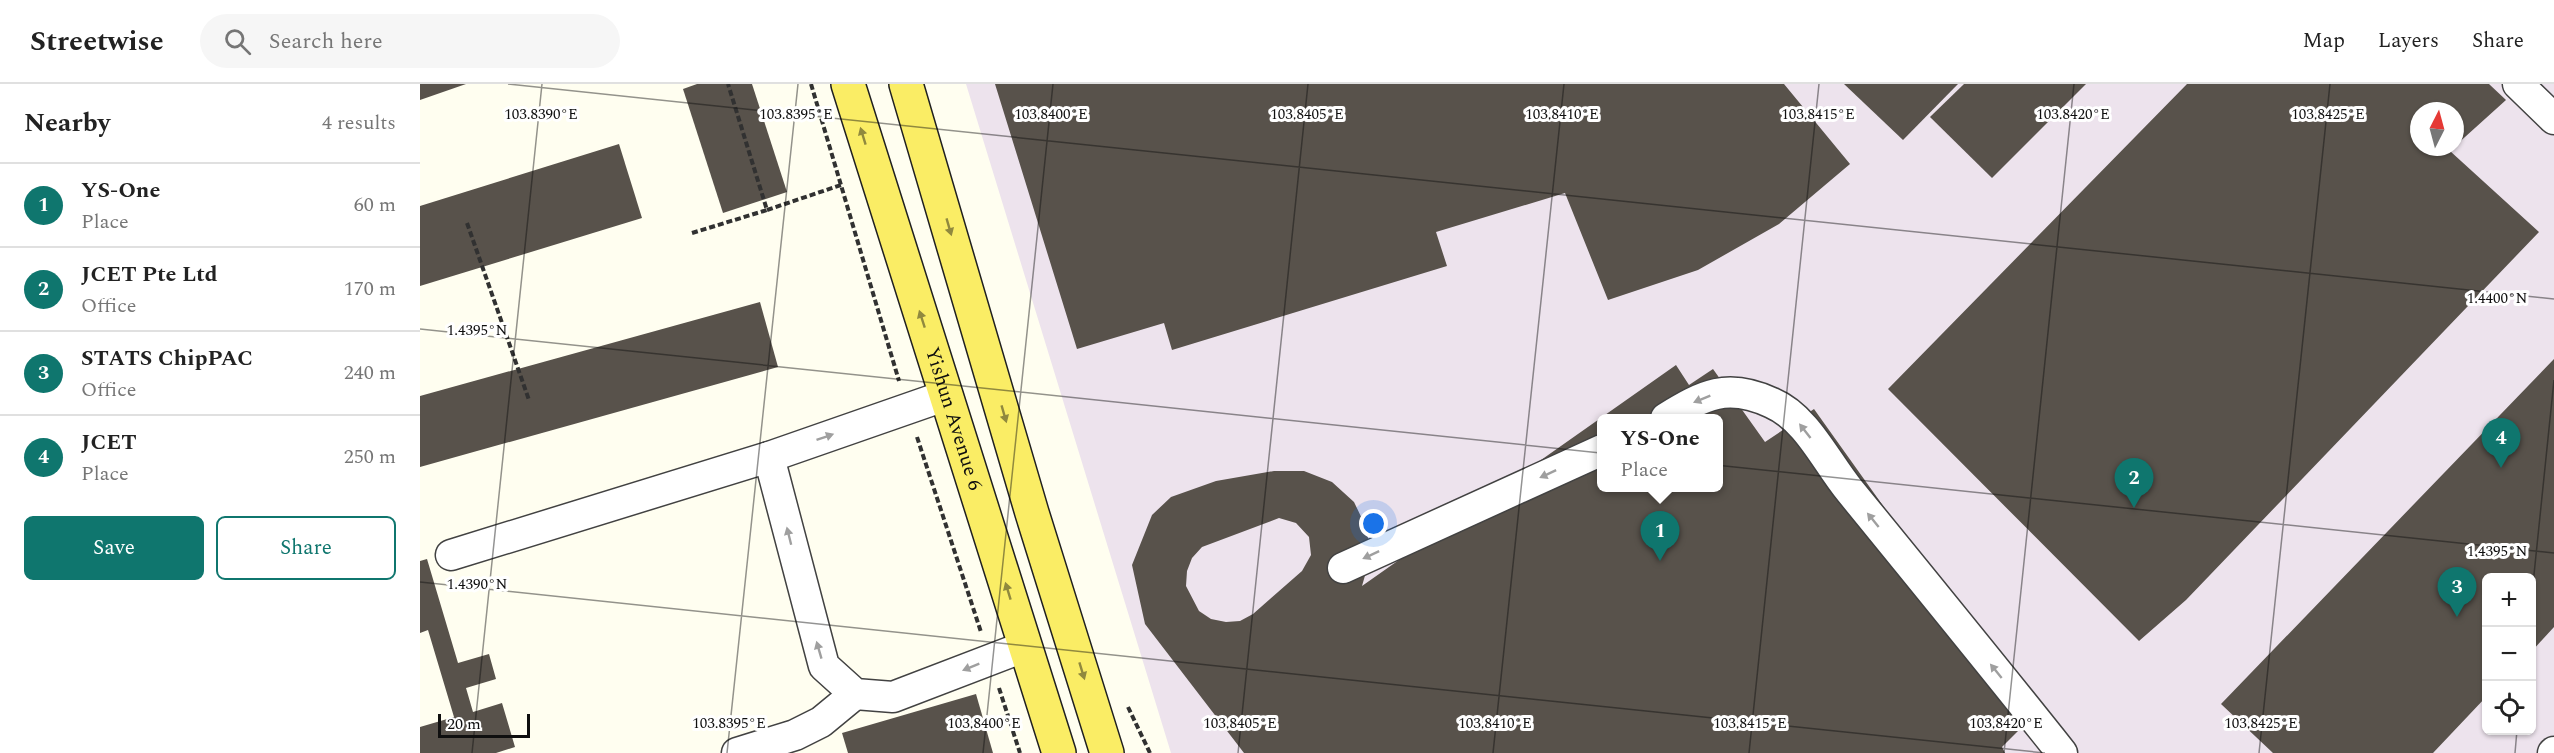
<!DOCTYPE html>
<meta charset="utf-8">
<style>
:root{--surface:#fff;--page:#f6f6f6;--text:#222;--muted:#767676;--line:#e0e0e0;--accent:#0f766e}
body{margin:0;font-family:Spectral,serif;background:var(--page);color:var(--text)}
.controls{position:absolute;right:18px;bottom:18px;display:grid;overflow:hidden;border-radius:9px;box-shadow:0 2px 4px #0004}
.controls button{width:54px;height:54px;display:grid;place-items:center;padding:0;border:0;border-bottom:2px solid var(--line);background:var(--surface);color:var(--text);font:30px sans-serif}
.compass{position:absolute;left:1990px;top:18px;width:54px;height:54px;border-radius:50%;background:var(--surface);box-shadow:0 2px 4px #0004;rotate:6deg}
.scale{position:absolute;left:18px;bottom:15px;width:92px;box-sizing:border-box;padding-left:6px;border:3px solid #0f0f0f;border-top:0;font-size:16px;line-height:21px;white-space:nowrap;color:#0f0f0f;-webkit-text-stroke:4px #fff;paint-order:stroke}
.you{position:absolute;left:954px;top:440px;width:21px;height:21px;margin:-15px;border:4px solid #fff;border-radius:50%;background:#1a73e8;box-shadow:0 0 0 9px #1a73e833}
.badge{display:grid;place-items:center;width:39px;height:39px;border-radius:50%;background:var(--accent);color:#fff;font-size:20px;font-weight:700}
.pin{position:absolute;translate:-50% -50px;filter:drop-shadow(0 2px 3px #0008)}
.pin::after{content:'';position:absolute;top:32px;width:21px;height:18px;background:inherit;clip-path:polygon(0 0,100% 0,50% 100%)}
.popup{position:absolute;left:1177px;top:330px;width:126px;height:78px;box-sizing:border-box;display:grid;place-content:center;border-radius:9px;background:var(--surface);filter:drop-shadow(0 2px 4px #0005);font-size:20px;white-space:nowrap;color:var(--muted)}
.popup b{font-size:22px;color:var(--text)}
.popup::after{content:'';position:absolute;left:50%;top:100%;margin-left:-12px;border:12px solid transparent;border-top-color:var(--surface)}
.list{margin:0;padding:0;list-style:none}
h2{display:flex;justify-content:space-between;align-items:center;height:78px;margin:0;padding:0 24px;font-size:26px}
h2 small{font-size:20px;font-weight:400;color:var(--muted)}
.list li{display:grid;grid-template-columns:39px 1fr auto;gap:18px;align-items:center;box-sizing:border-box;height:84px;padding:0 24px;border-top:2px solid var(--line)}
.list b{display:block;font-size:22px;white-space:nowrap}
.list p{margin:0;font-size:20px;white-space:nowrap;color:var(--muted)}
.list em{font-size:20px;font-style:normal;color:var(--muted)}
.actions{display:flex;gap:12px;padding:18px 24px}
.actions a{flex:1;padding:14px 0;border:2px solid var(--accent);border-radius:9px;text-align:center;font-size:21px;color:var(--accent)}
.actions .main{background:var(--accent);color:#fff}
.icon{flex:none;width:33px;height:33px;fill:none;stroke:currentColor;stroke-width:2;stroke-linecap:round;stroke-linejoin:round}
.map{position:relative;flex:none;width:2134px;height:669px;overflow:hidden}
header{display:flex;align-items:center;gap:36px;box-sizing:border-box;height:84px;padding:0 30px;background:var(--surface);border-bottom:2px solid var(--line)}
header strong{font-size:28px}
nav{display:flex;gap:33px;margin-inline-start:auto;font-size:21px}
.search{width:420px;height:54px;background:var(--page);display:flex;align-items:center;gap:15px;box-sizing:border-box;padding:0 21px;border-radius:33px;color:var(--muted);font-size:22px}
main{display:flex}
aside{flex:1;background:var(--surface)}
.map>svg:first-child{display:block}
</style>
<header>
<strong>Streetwise</strong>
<div class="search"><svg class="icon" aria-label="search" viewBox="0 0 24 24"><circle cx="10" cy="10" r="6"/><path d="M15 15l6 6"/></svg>Search here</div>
<nav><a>Map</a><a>Layers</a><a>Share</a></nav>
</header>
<main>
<aside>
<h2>Nearby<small>4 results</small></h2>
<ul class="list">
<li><span class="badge">1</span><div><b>YS-One</b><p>Place</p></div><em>60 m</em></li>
<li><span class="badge">2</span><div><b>JCET Pte Ltd</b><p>Office</p></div><em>170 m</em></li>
<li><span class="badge">3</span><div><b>STATS ChipPAC</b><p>Office</p></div><em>240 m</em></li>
<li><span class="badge">4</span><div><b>JCET</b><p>Place</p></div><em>250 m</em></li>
</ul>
<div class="actions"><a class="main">Save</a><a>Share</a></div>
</aside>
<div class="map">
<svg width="2134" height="669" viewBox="0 0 2134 669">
<rect width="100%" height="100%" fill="#fffef0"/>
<path fill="#ede3ed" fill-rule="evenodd" d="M546 0H2134V669H751ZM1999 27H2035V63H1999ZM1182 334H1298V404H1182ZM2066 494H2112V646H2066Z"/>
<g fill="#58524b" fill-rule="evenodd">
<path d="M0 0H46L0 16Z"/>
<path d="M277 0H332L367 108 303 129 263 5Z"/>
<path d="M575 0H1364L1430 80 1359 140 1278 186 1188 216 1145 109 1016 148 1027 182 752 266 744 239 657 265Z"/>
<path d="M1424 0H1538L1483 56Z"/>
<path d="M1544 0H1666L1572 94 1510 33Z"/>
<path d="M1767 0H2069L2086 16 2035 62V27H1999V63H2034L2030 67 2119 148 1766 516 1719 557 1468 305Z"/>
<path d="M199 60 222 134 0 202V122Z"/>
<path d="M340 218 358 283 0 383V312Z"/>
<path d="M2134 275V543L2112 567V494H2066V613L2013 669H1853L1801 620Z"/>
<path d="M1256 281 1269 301 1293 285 1345 358 1394 325 1613 632 1582 663 1585 669H824L725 540 712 481 732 431 751 413 796 397 854 387H884L912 398 934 418 947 445 950 474 942 502ZM1182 334H1298V404H1182ZM859 434 876 439 889 453 891 471 882 487 833 530 820 537 806 538 791 535 779 527 766 502 767 487 772 474 782 463Z"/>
<path d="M7 475 38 579 69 570 76 595 46 604 53 628 82 619 95 663 76 669H0V643L34 633 8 546 0 549V477Z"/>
<path d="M556 610 573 669H428L422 649Z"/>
</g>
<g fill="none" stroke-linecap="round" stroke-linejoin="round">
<g stroke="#424242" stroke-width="33">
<g id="minor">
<path d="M2098 0 2134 35"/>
<path d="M1246 334C1284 311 1307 298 1352 319 1387 334 1406 378 1430 407 1501 494 1572 581 1642 669"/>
<path d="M349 373 404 582 435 610 473 613 606 562"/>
<path d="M31 471 349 373 527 311"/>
<path d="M923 484 1182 366"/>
<path d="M317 669 375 651 401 638 435 610"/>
<path d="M2133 669 2134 668"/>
</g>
</g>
<g stroke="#202020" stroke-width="36">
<g id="major">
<path id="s1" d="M428 0 639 669"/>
<path d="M486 0 612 429 687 669"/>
</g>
</g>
<g stroke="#313131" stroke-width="4" stroke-dasharray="6 3" stroke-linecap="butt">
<path d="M391 0 479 297"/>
<path d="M347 126 421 101"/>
<path d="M47 139 109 316"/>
<path d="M272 149 347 126 308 0"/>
<path d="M497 353 561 548"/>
<path d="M579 604 600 669"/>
<path d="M708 623 730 669"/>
</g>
<use href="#minor" stroke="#fff" stroke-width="30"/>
<use href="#major" stroke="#faed65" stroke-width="33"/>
</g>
<defs><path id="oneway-solid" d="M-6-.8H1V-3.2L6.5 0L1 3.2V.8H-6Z" transform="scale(1.5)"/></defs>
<g fill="#90893e">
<use href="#oneway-solid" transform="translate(443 52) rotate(-107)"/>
<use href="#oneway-solid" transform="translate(529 143) rotate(74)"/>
<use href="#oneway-solid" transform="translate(502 235) rotate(-108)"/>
<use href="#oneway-solid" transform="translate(584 330) rotate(74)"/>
<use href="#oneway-solid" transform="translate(588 507) rotate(-107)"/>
<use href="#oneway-solid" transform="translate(662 587) rotate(73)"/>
</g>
<g fill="#9f9f9f">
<use href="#oneway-solid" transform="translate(1282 315) rotate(158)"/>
<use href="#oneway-solid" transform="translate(1385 347) rotate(-128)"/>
<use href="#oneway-solid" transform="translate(405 353) rotate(-19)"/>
<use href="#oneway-solid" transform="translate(1128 390) rotate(155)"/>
<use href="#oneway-solid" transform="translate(1453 436) rotate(-129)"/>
<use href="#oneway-solid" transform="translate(369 452) rotate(-104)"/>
<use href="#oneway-solid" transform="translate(951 471) rotate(155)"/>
<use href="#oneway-solid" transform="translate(399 566) rotate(-106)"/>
<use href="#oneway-solid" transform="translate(551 583) rotate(158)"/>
<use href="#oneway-solid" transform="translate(1576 587) rotate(-129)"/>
</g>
<path fill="none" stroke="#0f0f0f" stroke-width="1.5" stroke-opacity="0.45" d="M88 0 2134 215M0 245 2134 469M0 498 1625 669M2112 510 2134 296M52 669 122 0M307 669 378 0M563 669 633 0M818 669 888 0M1073 669 1144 0M1329 669 1399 0M1584 669 1654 0M1839 669 1910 0M2095 669 2097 646"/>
<g text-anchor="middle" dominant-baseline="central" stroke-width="6" stroke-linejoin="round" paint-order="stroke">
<g font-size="20" fill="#0f0f0f" stroke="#fff">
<text stroke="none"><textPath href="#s1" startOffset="351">Yishun Avenue 6</textPath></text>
</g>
</g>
<g font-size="15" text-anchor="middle" fill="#0f0f0f" stroke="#fff" stroke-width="6" stroke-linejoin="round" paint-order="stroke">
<text x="121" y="35">103.8390°E</text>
<text x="376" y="35">103.8395°E</text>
<text x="631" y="35">103.8400°E</text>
<text x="887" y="35">103.8405°E</text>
<text x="1142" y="35">103.8410°E</text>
<text x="1398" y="35">103.8415°E</text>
<text x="1653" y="35">103.8420°E</text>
<text x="1908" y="35">103.8425°E</text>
<text x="2077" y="219">1.4400°N</text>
<text x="57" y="251">1.4395°N</text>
<text x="2077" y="472">1.4395°N</text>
<text x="57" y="505">1.4390°N</text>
<text x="309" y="644">103.8395°E</text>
<text x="564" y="644">103.8400°E</text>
<text x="820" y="644">103.8405°E</text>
<text x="1075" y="644">103.8410°E</text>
<text x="1330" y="644">103.8415°E</text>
<text x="1586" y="644">103.8420°E</text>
<text x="1841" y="644">103.8425°E</text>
</g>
</svg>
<div class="controls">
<button>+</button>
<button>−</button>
<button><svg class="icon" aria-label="locate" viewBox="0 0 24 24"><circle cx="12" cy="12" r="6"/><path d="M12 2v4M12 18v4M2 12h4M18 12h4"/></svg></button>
</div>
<svg class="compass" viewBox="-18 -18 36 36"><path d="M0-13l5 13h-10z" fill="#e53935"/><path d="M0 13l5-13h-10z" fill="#767676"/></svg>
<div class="scale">20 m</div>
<div class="you"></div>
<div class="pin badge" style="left:1240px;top:477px">1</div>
<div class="popup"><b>YS-One</b>Place</div>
<div class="pin badge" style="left:1714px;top:424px">2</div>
<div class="pin badge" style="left:2037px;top:533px">3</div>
<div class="pin badge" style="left:2081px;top:384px">4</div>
</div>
</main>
